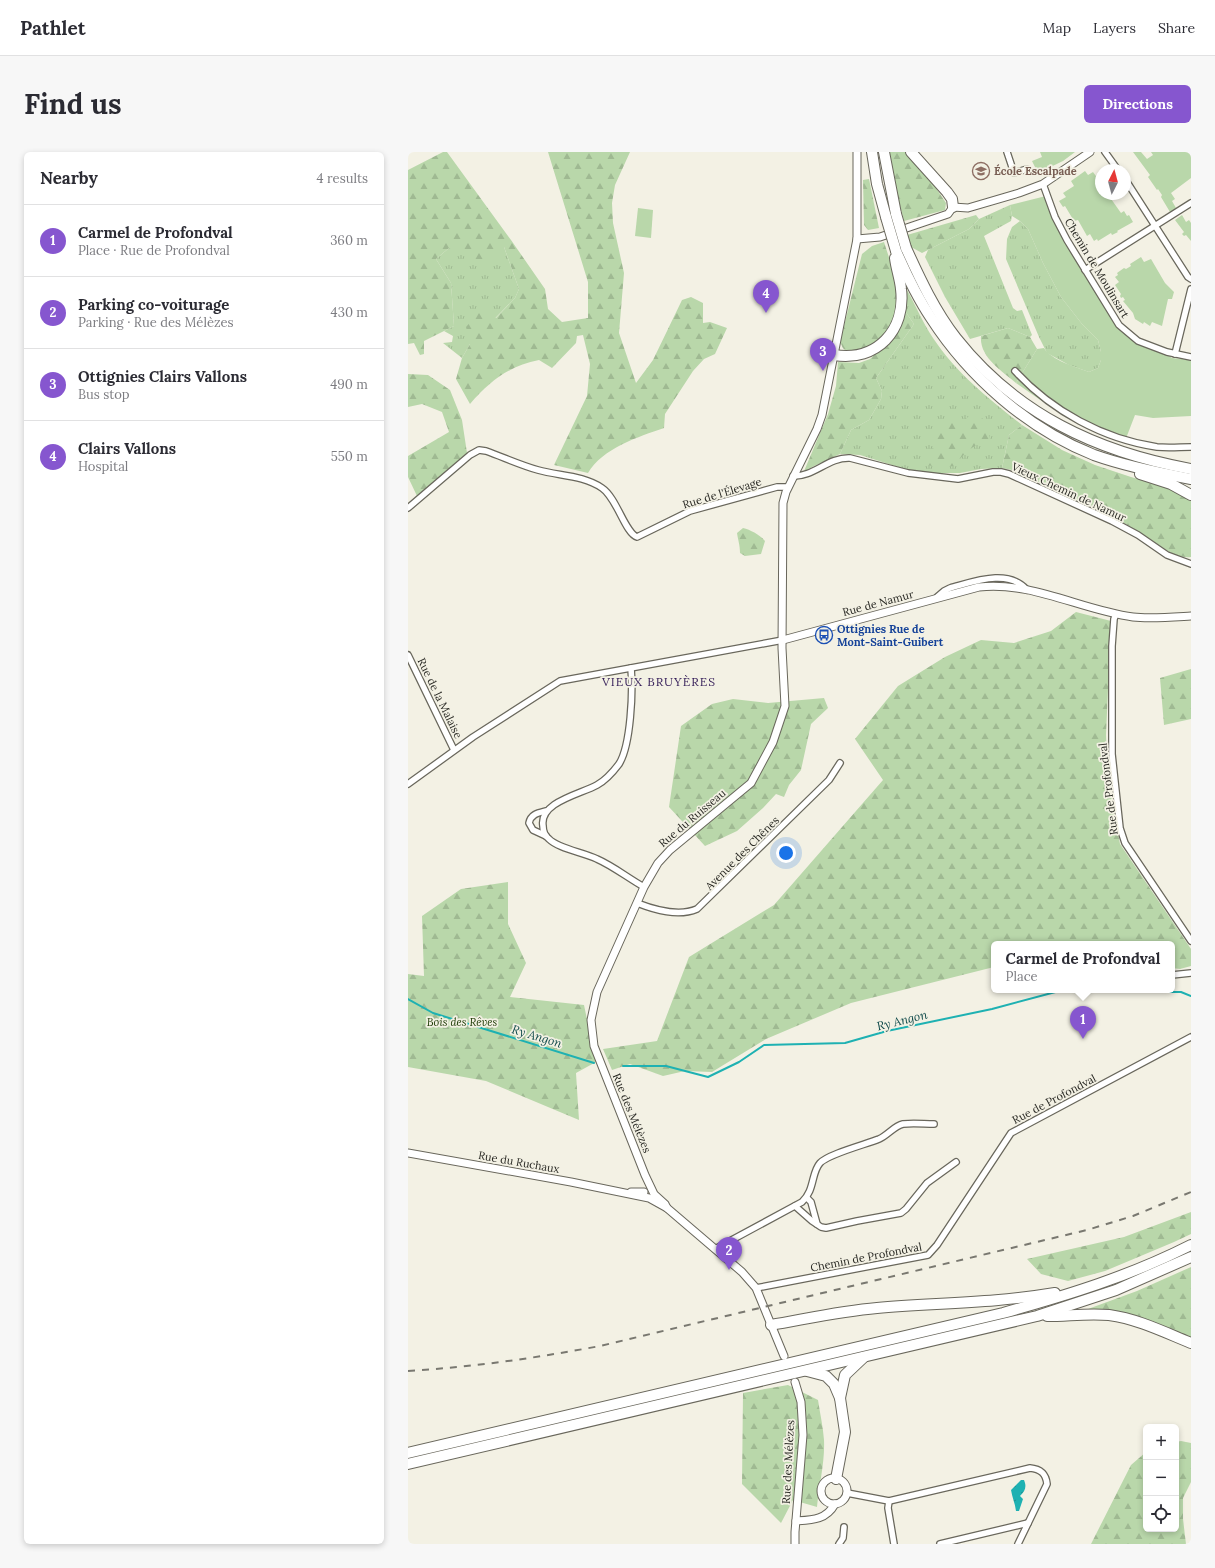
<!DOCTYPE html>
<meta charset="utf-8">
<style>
:root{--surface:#fff;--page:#f7f7f7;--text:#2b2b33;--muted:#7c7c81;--line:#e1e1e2;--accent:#8656cf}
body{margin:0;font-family:Lora,serif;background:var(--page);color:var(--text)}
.controls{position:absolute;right:12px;bottom:12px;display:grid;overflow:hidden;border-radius:6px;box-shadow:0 2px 6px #0003}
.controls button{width:36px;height:36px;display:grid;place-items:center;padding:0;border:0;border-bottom:1px solid var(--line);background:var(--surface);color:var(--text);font:20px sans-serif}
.compass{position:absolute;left:687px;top:12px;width:36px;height:36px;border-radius:50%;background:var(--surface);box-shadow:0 2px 6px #0003;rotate:6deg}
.you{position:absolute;left:378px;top:701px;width:14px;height:14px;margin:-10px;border:3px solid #fff;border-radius:50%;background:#1a73e8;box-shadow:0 0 0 6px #1a73e833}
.badge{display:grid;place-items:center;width:26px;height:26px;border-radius:50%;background:var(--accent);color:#fff;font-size:13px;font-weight:700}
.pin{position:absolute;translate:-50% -33px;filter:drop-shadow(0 1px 2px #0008)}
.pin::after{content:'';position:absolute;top:21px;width:14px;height:12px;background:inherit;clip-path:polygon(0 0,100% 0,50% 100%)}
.popup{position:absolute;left:583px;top:789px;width:184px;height:52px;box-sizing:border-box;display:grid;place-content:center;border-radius:6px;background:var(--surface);filter:drop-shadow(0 1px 3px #0005);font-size:13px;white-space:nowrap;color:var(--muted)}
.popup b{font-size:15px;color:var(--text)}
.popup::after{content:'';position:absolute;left:50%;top:100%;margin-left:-8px;border:8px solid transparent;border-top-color:var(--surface)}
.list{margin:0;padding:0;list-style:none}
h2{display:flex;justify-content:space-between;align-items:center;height:52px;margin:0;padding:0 16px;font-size:17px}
h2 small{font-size:13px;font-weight:400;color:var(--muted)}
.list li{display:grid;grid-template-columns:26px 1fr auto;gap:12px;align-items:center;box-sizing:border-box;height:72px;padding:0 16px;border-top:1px solid var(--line)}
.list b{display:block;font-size:15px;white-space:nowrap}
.list p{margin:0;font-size:13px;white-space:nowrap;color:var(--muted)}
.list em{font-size:13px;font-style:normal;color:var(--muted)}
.icon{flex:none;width:22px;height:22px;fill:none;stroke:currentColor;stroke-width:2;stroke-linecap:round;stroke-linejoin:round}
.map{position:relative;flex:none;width:783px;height:1392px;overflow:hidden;border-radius:6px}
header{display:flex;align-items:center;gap:24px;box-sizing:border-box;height:56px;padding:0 20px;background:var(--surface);border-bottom:1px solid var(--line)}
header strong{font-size:19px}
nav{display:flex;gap:22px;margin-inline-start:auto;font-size:14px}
.intro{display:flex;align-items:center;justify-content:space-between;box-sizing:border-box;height:96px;padding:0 24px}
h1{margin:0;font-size:28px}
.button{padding:10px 18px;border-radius:6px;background:var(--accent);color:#fff;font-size:14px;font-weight:700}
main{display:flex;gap:24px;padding:0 24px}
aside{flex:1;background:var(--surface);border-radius:6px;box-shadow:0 2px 6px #0003}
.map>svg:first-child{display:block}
</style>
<header>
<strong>Pathlet</strong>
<nav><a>Map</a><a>Layers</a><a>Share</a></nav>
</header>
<div class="intro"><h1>Find us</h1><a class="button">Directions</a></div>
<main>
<aside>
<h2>Nearby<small>4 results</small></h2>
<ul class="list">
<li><span class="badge">1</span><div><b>Carmel de Profondval</b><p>Place · Rue de Profondval</p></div><em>360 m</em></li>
<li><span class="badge">2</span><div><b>Parking co-voiturage</b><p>Parking · Rue des Mélèzes</p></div><em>430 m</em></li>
<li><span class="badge">3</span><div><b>Ottignies Clairs Vallons</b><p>Bus stop</p></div><em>490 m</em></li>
<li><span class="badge">4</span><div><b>Clairs Vallons</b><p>Hospital</p></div><em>550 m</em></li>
</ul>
</aside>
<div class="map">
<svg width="783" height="1392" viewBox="0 0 783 1392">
<defs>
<pattern id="grass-tufts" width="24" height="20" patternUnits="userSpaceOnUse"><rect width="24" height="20" fill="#b9d7aa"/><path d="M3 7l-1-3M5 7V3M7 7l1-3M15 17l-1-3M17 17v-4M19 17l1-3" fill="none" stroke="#9fb992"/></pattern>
<pattern id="forest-firs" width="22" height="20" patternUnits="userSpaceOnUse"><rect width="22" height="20" fill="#b9d7aa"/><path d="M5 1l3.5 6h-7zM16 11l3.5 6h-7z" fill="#9fb992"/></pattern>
<pattern id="water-ripples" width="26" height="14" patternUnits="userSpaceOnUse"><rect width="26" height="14" fill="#1eb1b2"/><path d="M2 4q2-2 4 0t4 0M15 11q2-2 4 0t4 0" fill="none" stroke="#1a9091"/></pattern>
</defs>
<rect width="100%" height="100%" fill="#f3f1e4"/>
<g fill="url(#grass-tufts)">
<path d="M602 53 604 64 603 69 576 84 605 156 609 159 614 158 624 183 622 185 600 176 562 187 537 145 517 105 520 98 561 77 571 67Z"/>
<path d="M612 69 620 77 635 111 653 145 674 172 690 188 693 200V208L690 216 681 220 661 213 639 201 631 185 598 107 599 87 604 75Z"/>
<path d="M96 95 111 137 107 146 62 192 54 206 35 191 44 190 45 184 36 179 46 174 43 131 28 107 41 96Z"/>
<path d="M499 138C508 154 515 171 525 186 549 222 581 247 614 273L601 283 594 316 573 317 552 321H527L500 318 452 303 432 302 443 278 461 268 473 247 474 239 468 226 506 172 497 159Z"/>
</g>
<g fill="url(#forest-firs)">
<path d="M35 0H39L103 88 137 137 140 157 154 170 180 166V130L140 0H222L207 33 204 51 205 71 216 121 211 181 228 231 245 208 274 148 283 145 295 151V171L302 170 319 176 307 202 296 207 285 219 257 262 256 276C230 285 195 296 180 321L146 313 179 244 182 212 175 183 169 184 168 191 144 216 131 208C101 214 82 229 62 252L48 227 54 206 62 192 58 175 73 158 88 166 107 146 111 137 96 95 74 114 41 96 28 107 43 131 46 174 16 189V202L12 203 6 191 0 192V18Z"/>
<path d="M480 0H498L522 27 538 51 537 58 496 69 486 31Z"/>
<path d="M461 27 471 76 460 78 456 73 455 28Z"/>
<path d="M568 63 571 67 561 77 520 98 514 101 503 95 499 83Z"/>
<path d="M476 90C483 113 496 142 487 166 484 172 479 180 475 184 469 192 446 205 437 198 434 196 434 193 432 190L454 102 464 94Z"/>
<path d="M497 159 506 172 468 226 474 239 473 247 461 268 443 278 432 302 404 315 394 324 420 262 428 234 430 210 451 211 462 207 489 181Z"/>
<path d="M600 176 622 185 629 197 608 231C594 219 571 205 573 184Z"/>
<path d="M0 222 20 223 42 238 54 268 59 301 9 344 0 325V304L41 280 34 260 14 252 0 255Z"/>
<path d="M563 263 573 264 578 273 582 287 578 295 573 291C561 296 554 304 546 314L530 316 517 312 523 301 533 272 557 267Z"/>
<path d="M614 273 654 298 687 313 723 325 764 337 783 349V405C768 407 754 395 742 387 705 362 664 345 624 327L620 320 610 316 604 318 594 316 601 283Z"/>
<path d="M335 376C343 378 352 383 357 389L353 402 337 404 332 401C332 393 330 388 329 381Z"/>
<path d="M668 460 703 469 698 583 700 627 712 692 783 797V814L772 817 764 816V792H586V815L443 851 358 887 304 920 277 919 255 924 222 912 204 918 195 897 249 889 281 805 366 753 475 628 447 587 490 534 537 505 573 488 606 491 643 479Z"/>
<path d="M783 517V567L756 573 752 526Z"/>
<path d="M416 546 420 556 403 572 393 618 381 633 376 645 368 642 355 656 329 679 297 694 261 655 273 574 304 552 325 547 360 551Z"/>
<path d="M100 730V772L118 811 102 845 176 853 188 910 168 921 171 968 78 929 0 915V822L16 824 14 764 53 737Z"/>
<path d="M783 1060V1082L766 1090 697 1119 660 1129 633 1122 619 1107 716 1085Z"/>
<path d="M783 1115V1185L710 1160 680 1157 729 1139Z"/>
<path d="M380 1233 410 1248C412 1261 415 1275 416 1288 417 1310 411 1333 409 1355L385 1348 373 1371 334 1332 335 1241Z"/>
<path d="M773 1289 783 1291V1330L775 1346V1367L778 1392H683L723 1313 738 1300V1377H768V1290Z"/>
</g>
<g fill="#b9d7aa">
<path d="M632 0H667L655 9 630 21 624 9 634 5Z"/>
<path d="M725 0H733L739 7 745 3 743 0H783V26L763 41 767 47 764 49 768 56 762 60 753 45 754 43 750 37 749 38 740 25 742 23Z"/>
<path d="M677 19 680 23 685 20 693 31V42H702L701 44 713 61 716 59 719 64 721 63 725 70 709 79 710 80 704 83 703 81 690 89 689 87 686 89 682 82 679 84 670 68 666 69 657 54 655 55 651 49 658 45 655 41 666 34 663 29Z"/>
<path d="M638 44 648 73 675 121 713 179 729 191 757 201 764 206 783 208V264L745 266 727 263 717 289C673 276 645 257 608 231L629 197 636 196C643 208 668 215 681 220L690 216 693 208V200L690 188 674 172 653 145 635 111 620 77 612 69 604 64 602 53Z"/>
<path d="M230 56 245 58 243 86 227 84Z"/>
<path d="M774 63 778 70 781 68 783 71V89L778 83 776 84 774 82 776 80 767 68Z"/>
<path d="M733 105 736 110 743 107 757 131 766 140 764 147H760L754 174 744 170 742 174 736 170 735 172 727 167 725 161 715 149 717 148 715 145 713 146 712 144 713 142 707 133 711 130 707 125 710 123 709 121 716 116 718 117 723 114 722 112Z"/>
</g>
<path fill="url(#water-ripples)" d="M613 1328H616C619 1335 617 1339 612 1344L615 1347 611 1359H608C607 1351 604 1345 603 1338Z"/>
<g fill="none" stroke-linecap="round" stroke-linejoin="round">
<g stroke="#1eb1b2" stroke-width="2">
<path d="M0 847 25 861 186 911"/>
<path d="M215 914H258L300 925 331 910 356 893 437 891 479 879 584 857 655 838 704 840H773L783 844"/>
</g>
<g stroke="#69675c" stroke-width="8">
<g id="minor">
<path d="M599 0 606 21 619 17"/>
<path d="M697 0 710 18"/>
<path d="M717 27 780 125 783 127"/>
<path d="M635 32 647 65 659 88 711 173 730 189 759 200 783 205"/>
<path d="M677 118 783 51"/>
<path d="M767 202 783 137"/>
<path d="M607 219C644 259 695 287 749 295 761 296 772 295 783 295"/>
<path d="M385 324C406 325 420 305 442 306L500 321 550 327 585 320H593L601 322 704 369 730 383 759 403 783 412"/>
<path d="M0 356 62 303 71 298 78 299C95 305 112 313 130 318 151 324 175 323 194 336 209 346 217 381 229 385L282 359 369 335H380"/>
<path d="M529 445 536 439 542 436C565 430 600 416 619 438"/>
<path d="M708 462 706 467 704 494V602L712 676 717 691 783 789"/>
<path d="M0 503 46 598"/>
<path d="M223 516C225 539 223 593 211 612 205 620 198 628 189 633 173 642 131 650 135 674 135 679 137 684 141 687 151 697 175 700 189 707 205 714 220 726 236 735"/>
<path d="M0 632 65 585 152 529 375 488"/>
<path d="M138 659C130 661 123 662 121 671L125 678 138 684"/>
<path d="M229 751C247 758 270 765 289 757L421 628 432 611"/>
<path d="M764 823 783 821"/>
<path d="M399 1046 403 1050 409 1072"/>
<path d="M387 1054 404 1069 413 1075 418 1076 449 1069 493 1061 498 1057 519 1031 548 1010"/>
<path d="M307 1097 394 1050C407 1038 403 1021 412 1011 420 1002 459 992 471 987 480 983 486 974 495 972 505 971 516 972 526 972"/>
<path d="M348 1136 520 1103 529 1093 603 981 783 885"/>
<path d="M439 1341 481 1349 622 1316C633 1317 638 1322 639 1332L610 1392"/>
<path d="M481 1349 480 1356 486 1392"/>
<path d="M431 1392 435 1386 436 1375"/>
<path d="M532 1392 620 1371"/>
</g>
</g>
<g stroke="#69675c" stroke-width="9">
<g id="tertiary">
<path d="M449 87 472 85 540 62 545 55 560 56 611 41 635 32 682 0"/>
<path d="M375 488 571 435C624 429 673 458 725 465 742 467 766 465 783 464"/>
<path d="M0 1001 163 1030 241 1046 259 1056 307 1097 334 1120 348 1136 376 1204"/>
<path d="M223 1040H236"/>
<path d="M259 1056 257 1052 246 1042 237 1023 186 894 183 868 189 840 236 735 250 711 262 698 343 631 365 590 377 554 374 496 375 351 378 340 409 277 414 263 449 87V0"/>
<path d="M387 1230 393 1250 395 1283 387 1380V1392"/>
<circle cx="426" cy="1339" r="13"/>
<path d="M388 1369C404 1368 418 1368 427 1352"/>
</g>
</g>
<g stroke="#69675c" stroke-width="12">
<g id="trunk">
<path d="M464 0 469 32 478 65"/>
<path d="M476 0 488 62"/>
<path d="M503 0 539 40 544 47 545 55"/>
<path d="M498 96C512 127 527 159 548 186 608 262 689 300 783 317"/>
<path d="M488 99C498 122 509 145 523 166 561 225 620 277 686 303 717 314 751 321 783 327"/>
<path d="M426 203C469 210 498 178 493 137 492 126 488 116 487 106"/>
<path d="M732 322 763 332 783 343"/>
<path d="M639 1164C660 1164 680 1161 701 1163 730 1167 756 1180 783 1191"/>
<path d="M363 1173C398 1167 433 1159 469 1156 528 1151 588 1151 647 1141"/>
<path d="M399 1219 418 1224 426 1232 432 1246 437 1280 428 1327"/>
<path d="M432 1246 437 1223 456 1205"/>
<path d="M0 1301 595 1161C660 1143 722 1124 783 1093"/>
<path d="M0 1312 629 1164 708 1138 783 1105"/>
</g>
</g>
<use href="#minor" stroke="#fff" stroke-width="5.5"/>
<use href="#tertiary" stroke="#fff" stroke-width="7"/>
<use href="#trunk" stroke="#fff" stroke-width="10"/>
<path stroke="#797870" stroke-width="2" stroke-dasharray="7 7" stroke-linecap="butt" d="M0 1219C65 1215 128 1206 192 1194L679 1078 725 1064 783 1040"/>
<g stroke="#69675c" stroke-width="12" stroke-linecap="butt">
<g id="trunk-bridge">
<path d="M488 62 498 96"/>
<path d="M478 65 488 99"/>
</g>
</g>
<use href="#trunk-bridge" stroke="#fff" stroke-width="10"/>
</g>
<defs>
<g id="school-ring" transform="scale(0.9)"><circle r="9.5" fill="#f3f1e4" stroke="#8d6e63" stroke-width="1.5"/><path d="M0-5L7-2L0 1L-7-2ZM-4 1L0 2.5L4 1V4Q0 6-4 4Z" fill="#8d6e63"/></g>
<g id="bus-ring" transform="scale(0.9)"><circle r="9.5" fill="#f3f1e4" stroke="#1a4fb4" stroke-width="1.5"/><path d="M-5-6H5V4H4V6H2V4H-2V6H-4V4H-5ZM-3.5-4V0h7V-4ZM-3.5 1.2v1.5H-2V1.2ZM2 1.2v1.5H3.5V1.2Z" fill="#1a4fb4"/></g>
</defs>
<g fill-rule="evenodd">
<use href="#school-ring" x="573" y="19"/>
<use href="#bus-ring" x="416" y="483"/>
</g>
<g text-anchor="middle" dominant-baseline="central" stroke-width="3.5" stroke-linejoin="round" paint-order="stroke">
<g font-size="11" font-weight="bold" fill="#785e54" stroke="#f3f1e4" text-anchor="start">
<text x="586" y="19">École Escalpade</text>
</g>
<g font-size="11" fill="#292924" stroke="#f3f1e4">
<text transform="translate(689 116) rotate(59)">Chemin de Moulinsart</text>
<text transform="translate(661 340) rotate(25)">Vieux Chemin de Namur</text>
<text transform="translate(314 341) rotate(-17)">Rue de l'Élevage</text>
<text transform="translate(470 451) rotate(-15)">Rue de Namur</text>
<text transform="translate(32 546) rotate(64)">Rue de la Malaise</text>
<text transform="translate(700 637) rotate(-97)">Rue de Profondval</text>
<text transform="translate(284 666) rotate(-40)">Rue du Ruisseau</text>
<text transform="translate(334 701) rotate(-45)">Avenue des Chênes</text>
<text transform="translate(646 947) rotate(-28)">Rue de Profondval</text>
<text transform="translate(224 961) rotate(68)">Rue des Mélèzes</text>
<text transform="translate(111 1010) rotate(10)">Rue du Ruchaux</text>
<text transform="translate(458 1105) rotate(-11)">Chemin de Profondval</text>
<text transform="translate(380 1310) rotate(-87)">Rue des Mélèzes</text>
</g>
<g font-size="11" font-weight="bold" fill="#164399" stroke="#f3f1e4" text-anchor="start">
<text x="429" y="477">Ottignies Rue de<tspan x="429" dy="13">Mont-Saint-Guibert</tspan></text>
</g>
<g font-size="11" font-style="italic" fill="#1c3a04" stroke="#f3f1e4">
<text x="54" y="870">Bois des Rêves</text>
</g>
<g font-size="12" letter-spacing="1" fill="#361f59" stroke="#f3f1e4">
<text x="251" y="529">VIEUX BRUYÈRES</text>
</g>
<g font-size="12" font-style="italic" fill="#124c4c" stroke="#f3f1e4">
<text transform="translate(494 868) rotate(-14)">Ry Angon</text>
<text transform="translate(129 884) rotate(17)">Ry Angon</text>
</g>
</g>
</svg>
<div class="controls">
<button>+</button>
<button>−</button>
<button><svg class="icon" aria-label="locate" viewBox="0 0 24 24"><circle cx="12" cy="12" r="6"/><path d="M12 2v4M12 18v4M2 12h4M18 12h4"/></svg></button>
</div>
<svg class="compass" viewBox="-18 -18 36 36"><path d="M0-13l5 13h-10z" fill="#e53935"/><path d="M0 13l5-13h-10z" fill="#7c7c81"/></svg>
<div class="you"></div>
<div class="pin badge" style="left:675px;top:887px">1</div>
<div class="popup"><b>Carmel de Profondval</b>Place</div>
<div class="pin badge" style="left:321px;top:1118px">2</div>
<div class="pin badge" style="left:415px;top:219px">3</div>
<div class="pin badge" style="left:358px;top:161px">4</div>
</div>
</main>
